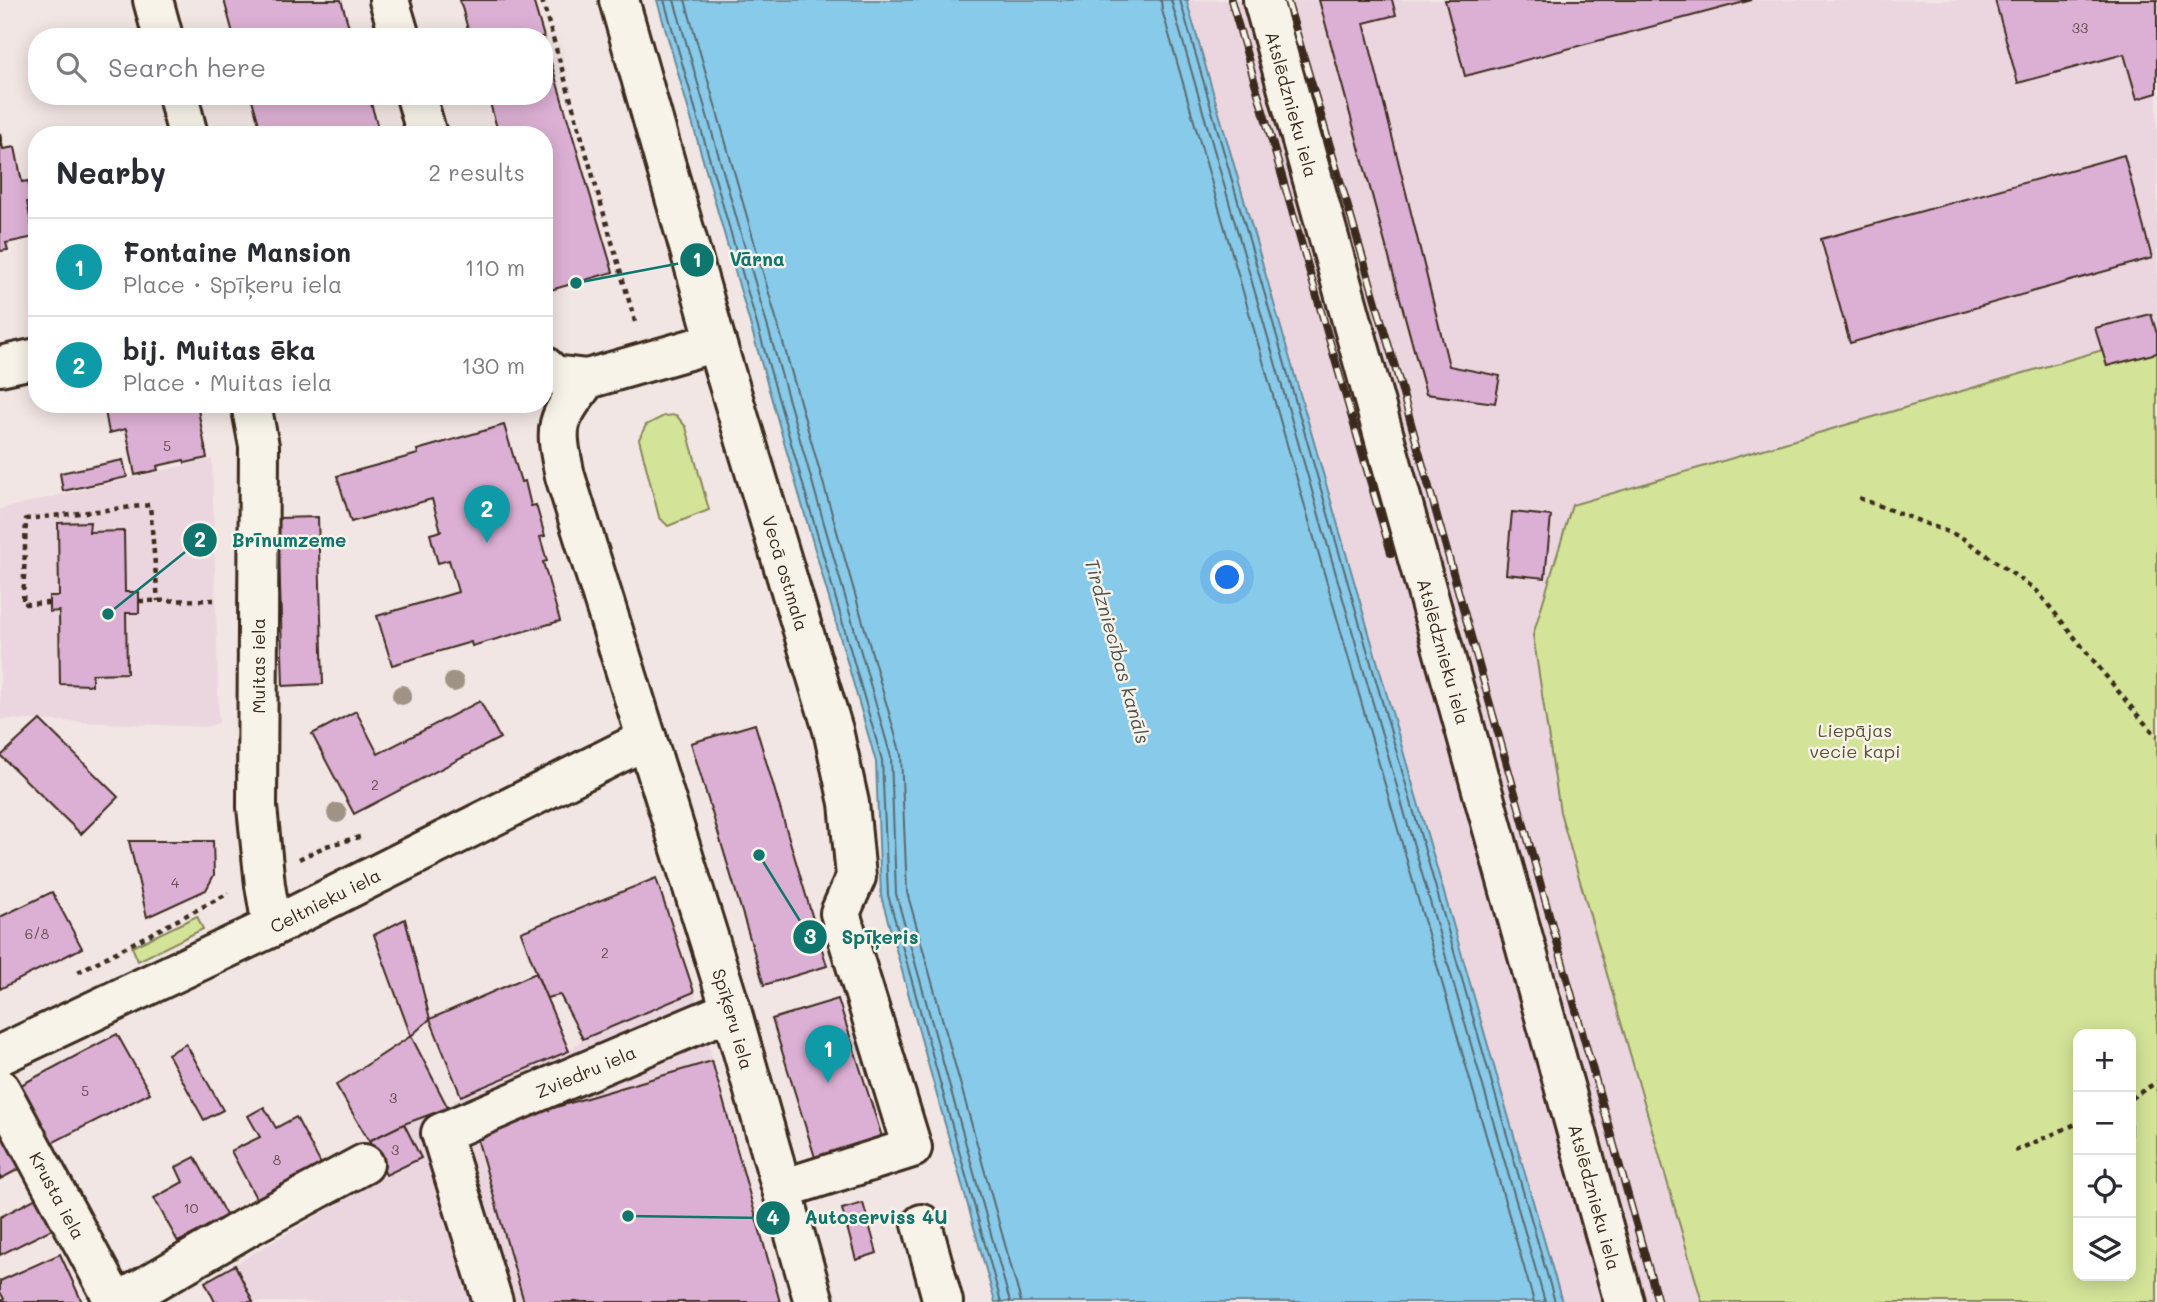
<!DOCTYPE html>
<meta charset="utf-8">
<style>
:root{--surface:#fff;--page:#f2f2f3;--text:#2b2b33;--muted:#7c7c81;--line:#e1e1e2;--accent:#ea580c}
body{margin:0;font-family:Mali,sans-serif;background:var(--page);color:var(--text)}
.controls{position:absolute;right:21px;bottom:21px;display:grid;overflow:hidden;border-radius:14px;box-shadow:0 4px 18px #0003}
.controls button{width:63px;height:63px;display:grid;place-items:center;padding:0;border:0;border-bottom:2px solid var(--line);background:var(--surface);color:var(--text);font:35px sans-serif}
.you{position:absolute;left:1228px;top:578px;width:24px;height:24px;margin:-18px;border:5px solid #fff;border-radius:50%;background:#1a73e8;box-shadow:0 0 0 10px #1a73e833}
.badge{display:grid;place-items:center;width:46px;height:46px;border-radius:50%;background:var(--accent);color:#fff;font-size:23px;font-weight:700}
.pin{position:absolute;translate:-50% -58px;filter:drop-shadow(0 2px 4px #0008)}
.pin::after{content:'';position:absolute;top:37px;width:24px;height:21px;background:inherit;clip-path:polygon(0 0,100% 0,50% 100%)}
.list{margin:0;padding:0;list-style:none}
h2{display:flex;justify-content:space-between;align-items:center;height:91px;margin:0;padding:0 28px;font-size:30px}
h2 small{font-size:23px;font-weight:400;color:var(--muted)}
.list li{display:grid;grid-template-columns:46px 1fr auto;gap:21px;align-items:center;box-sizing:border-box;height:98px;padding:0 28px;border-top:2px solid var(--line)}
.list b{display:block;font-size:26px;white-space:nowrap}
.list p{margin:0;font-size:23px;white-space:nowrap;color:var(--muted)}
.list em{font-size:23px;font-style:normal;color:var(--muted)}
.icon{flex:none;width:38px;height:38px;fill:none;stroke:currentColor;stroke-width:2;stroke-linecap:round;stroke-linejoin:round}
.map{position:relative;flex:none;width:2157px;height:1302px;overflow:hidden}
.search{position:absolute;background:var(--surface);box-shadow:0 4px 18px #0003;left:28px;top:28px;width:525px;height:77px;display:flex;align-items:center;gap:18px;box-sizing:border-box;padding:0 24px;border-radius:28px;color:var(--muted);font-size:26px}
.panel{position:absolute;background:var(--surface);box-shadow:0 4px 18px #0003;left:28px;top:126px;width:525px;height:287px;border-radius:28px}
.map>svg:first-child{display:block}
</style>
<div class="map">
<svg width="2157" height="1302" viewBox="0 0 2157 1302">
<rect width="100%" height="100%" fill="#f2e6e4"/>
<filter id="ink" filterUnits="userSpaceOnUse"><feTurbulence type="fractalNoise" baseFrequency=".0143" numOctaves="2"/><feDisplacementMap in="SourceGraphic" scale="14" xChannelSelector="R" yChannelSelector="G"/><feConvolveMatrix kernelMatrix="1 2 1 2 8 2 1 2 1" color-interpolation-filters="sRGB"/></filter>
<g filter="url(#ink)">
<g fill="#ebd6df">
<path d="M1188 0H2157V334L1572 505 1533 635 1560 812 1702 1302H1562L1186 1Z"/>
<path d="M212 459 219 723 206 727 0 719V509Z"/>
<path d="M694 992 780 1302H215L205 1282 386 1175 420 1158 404 1124 448 1108 461 1096 569 1051 583 1039Z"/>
</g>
<g fill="#d3e498" stroke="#87875b" stroke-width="2" fill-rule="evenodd">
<path d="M2157 334V1302H1702L1560 812 1533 635 1572 505ZM2078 1034H2131V1276H2078Z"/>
<path d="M676 415 686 427 709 510 668 526 659 517 639 439 646 425 664 416Z"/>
<path d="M197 916 203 929 138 961 132 947Z"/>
</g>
<path fill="#88cae9" stroke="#698a98" stroke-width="2" d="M657 0H1188L1187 2 1562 1302H995L881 896 876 762Z"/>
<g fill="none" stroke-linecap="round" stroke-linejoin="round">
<g stroke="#5a6a6f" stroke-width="2">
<path d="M664 0 882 760 888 895 1001 1302"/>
<path d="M674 0 891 757 896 894 1010 1302"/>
<path d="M685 0 901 755 907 892 1021 1302"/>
<path d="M1161 0 1162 10 1534 1302"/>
<path d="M1171 0 1545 1302"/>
<path d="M1180 0 1555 1302"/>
</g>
</g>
<g fill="#dcb0d4" stroke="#3b2a1e" stroke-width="2">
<path d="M224 0H341L352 37H234Z"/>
<path d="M460 0H533L544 37H470Z"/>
<path d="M1319 0H1392L1396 15 1364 23 1449 366 1500 376 1495 403 1426 394Z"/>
<path d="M1445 0H1752L1465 76Z"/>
<path d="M1995 0H2157V93L2137 99 2124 54 2018 83Z"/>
<path d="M544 39 613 272 544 292V135H499L488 96H544Z"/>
<path d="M251 96H369L380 135H262Z"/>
<path d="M0 133 3 149 15 147 22 182 28 181 30 189 36 187 37 192V200L27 202 34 237 6 243 8 250 0 251Z"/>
<path d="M2124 155 2152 258 1850 343 1821 239Z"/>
<path d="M2151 314 2157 334V353L2107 366 2095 328Z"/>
<path d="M121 404H197L207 458 185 463 184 460 157 466 158 470 135 475 126 429 109 433 105 411 122 407Z"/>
<path d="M504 425 521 482 525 481 531 506 536 505 545 536 540 537 547 561 543 562 560 621 472 646 471 642 392 665 377 616 458 592 449 560 438 563 434 549 430 534 441 531 432 499 351 522 337 476 418 454 417 450Z"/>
<path d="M123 460 127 477 63 491 60 473Z"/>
<path d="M1512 512 1551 516 1545 578 1506 574Z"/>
<path d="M318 517 323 684 283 686 278 518Z"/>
<path d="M90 522 89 532 124 531 125 592H139V613H126L127 673 92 674V685L60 684 59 611 49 612V596H59L58 523Z"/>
<path d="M480 701 500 738 354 814 312 734 356 711 378 754Z"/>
<path d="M40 720 118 797 81 834 1 756Z"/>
<path d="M755 724 827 966 764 985 691 743Z"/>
<path d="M129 841H213L214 875 206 890 147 917Z"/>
<path d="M656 878 694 992 583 1039 560 995 546 998 521 932Z"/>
<path d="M52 892 82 948 0 989V917Z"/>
<path d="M405 919 430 1019 411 1036 374 935Z"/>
<path d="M536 973 569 1051 461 1096 430 1019Z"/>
<path d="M838 999 885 1146 818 1167 772 1019Z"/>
<path d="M117 1034 150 1093 50 1144 19 1086Z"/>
<path d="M411 1036 448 1108 404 1124 369 1141 336 1085Z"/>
<path d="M186 1044 223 1110 204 1120 168 1054Z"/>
<path d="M712 1061 780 1302H524L475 1131Z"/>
<path d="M264 1107 276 1128 296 1117 322 1166 257 1200 231 1151 260 1137 248 1116Z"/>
<path d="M404 1124 421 1158 386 1175 369 1141Z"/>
<path d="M0 1126 23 1167 0 1179Z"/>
<path d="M195 1157 227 1217 178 1242 154 1198 183 1182 176 1167Z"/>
<path d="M42 1195 60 1225 0 1255V1217Z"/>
<path d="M863 1203 877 1253 856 1260 842 1209Z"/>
<path d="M60 1254 82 1302H0L4 1299 0 1292V1281Z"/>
<path d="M235 1265 253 1302H215L205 1282Z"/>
</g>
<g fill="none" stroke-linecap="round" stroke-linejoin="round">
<g stroke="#3b2a1e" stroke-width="44">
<g id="minor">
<path d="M153 0 163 37"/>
<path d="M389 0 400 37"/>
<path id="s1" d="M619 0 716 342 833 730 849 803 856 877 840 913 912 1148 782 1189"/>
<path id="s2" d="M1263 0 1624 1302"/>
<path d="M178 96 188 135"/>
<path d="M416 96 427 135"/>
<path d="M0 366 37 358"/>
<path d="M544 366 554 375 587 379 716 342"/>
<path id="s3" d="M587 379C555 422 554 424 565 476L731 1010 814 1302"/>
<path d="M251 404 259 446 257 807 265 885 272 927"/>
<path id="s4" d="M0 1055 272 927 647 739"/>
<path id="s5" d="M0 1089 115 1302"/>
<path d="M922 1224 943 1302"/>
<path d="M119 1302 249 1226 364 1164"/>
<path id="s6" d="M493 1302 441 1133 731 1010"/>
</g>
</g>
<g stroke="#3b2a1e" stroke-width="4.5" stroke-dasharray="5 5" stroke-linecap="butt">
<path d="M542 0 636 325"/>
<path d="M1859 498 1961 537 2037 591 2140 718 2157 736"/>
<path d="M139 601 219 600"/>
<path d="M49 603 23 604 26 519 150 505 158 601"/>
<path d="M299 859 326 846 363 836"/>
<path d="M78 972 229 893"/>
<path d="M2131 1098 2157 1082"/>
<path d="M2015 1151 2078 1123"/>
</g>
<use href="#minor" stroke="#f7f3e8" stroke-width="38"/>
<g stroke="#3b2a1e" stroke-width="8">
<g id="rail">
<path d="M1231 0 1391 553"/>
<path d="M1287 0 1400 384 1658 1302"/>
</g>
</g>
<use href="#rail" stroke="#f7f3e8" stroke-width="5" stroke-dasharray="16" stroke-linecap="butt"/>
</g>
<g fill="#9e9384">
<circle cx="454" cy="682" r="10"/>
<circle cx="402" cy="695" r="10"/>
<circle cx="337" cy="813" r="10"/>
</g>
</g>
<g text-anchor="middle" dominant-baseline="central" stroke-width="5" stroke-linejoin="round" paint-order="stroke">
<g font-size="14" fill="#634c4c">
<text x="2080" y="27">33</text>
<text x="167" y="445">5</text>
<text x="375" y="784">2</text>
<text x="175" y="882">4</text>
<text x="37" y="933">6/8</text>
<text x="605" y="952">2</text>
<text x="85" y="1090">5</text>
<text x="393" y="1097">3</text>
<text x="395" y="1149">3</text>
<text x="277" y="1159">8</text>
<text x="191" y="1207">10</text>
</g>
<g font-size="18" fill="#3b2a1e" stroke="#f7f3e8">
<text stroke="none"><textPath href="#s2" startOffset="108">Atslēdznieku iela</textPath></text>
<text stroke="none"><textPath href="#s1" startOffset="597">Vecā ostmala</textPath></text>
<text stroke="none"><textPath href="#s2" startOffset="676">Atslēdznieku iela</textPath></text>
<text transform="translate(258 666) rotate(-90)">Muitas iela</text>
<text stroke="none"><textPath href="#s4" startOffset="360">Celtnieku iela</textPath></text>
<text stroke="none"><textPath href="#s3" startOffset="674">Spīķeru iela</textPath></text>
<text stroke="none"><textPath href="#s6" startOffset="334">Zviedru iela</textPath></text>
<text stroke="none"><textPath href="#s5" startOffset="121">Krusta iela</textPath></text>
<text stroke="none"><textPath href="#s2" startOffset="1242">Atslēdznieku iela</textPath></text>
</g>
<g font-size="18" fill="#594f36" stroke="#f7f3e8">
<text x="1855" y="730">Liepājas<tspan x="1855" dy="21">vecie kapi</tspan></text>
</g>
<g font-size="19" font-style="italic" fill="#4e5251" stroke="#f7f3e8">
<text transform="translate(1118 651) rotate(74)">Tirdzniecības kanāls</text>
</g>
</g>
<path fill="none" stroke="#0f766e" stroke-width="2.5" d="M576 283L697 260M108 614L200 540M759 855L810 937M628 1216L773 1218"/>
<g fill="#0f766e" stroke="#f7f3e8" stroke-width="2.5">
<circle cx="576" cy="283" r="7"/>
<circle cx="108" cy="614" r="7"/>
<circle cx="759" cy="855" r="7"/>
<circle cx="628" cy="1216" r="7"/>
<circle cx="697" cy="260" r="18"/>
<circle cx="200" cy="540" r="18"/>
<circle cx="810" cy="937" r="18"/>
<circle cx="773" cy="1218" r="18"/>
</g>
<g font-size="21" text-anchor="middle" font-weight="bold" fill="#fff">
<text x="697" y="267">1</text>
<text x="200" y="547">2</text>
<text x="810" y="944">3</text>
<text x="773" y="1225">4</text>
</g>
<g font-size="19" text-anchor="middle" font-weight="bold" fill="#0f766e" stroke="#f7f3e8" stroke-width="5" stroke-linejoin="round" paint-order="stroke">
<text x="757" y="266">Vārna</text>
<text x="289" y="547">Brīnumzeme</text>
<text x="880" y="944">Spīķeris</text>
<text x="876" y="1224">Autoserviss 4U</text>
</g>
</svg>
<div class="controls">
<button>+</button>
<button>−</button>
<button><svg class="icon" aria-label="locate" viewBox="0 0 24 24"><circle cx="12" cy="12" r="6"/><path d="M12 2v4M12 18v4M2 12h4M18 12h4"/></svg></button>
<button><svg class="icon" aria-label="layers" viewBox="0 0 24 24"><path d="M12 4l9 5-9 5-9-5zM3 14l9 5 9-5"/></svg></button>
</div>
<div class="you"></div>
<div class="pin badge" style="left:828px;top:1083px;background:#0f9aa8">1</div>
<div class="pin badge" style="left:487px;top:543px;background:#0f9aa8">2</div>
<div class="search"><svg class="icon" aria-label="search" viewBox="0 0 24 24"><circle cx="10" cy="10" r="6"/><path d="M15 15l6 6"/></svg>Search here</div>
<section class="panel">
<h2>Nearby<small>2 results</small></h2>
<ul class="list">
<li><span class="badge" style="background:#0f9aa8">1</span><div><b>Fontaine Mansion</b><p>Place · Spīķeru iela</p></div><em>110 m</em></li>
<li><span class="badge" style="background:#0f9aa8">2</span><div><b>bij. Muitas ēka</b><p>Place · Muitas iela</p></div><em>130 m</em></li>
</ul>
</section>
</div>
